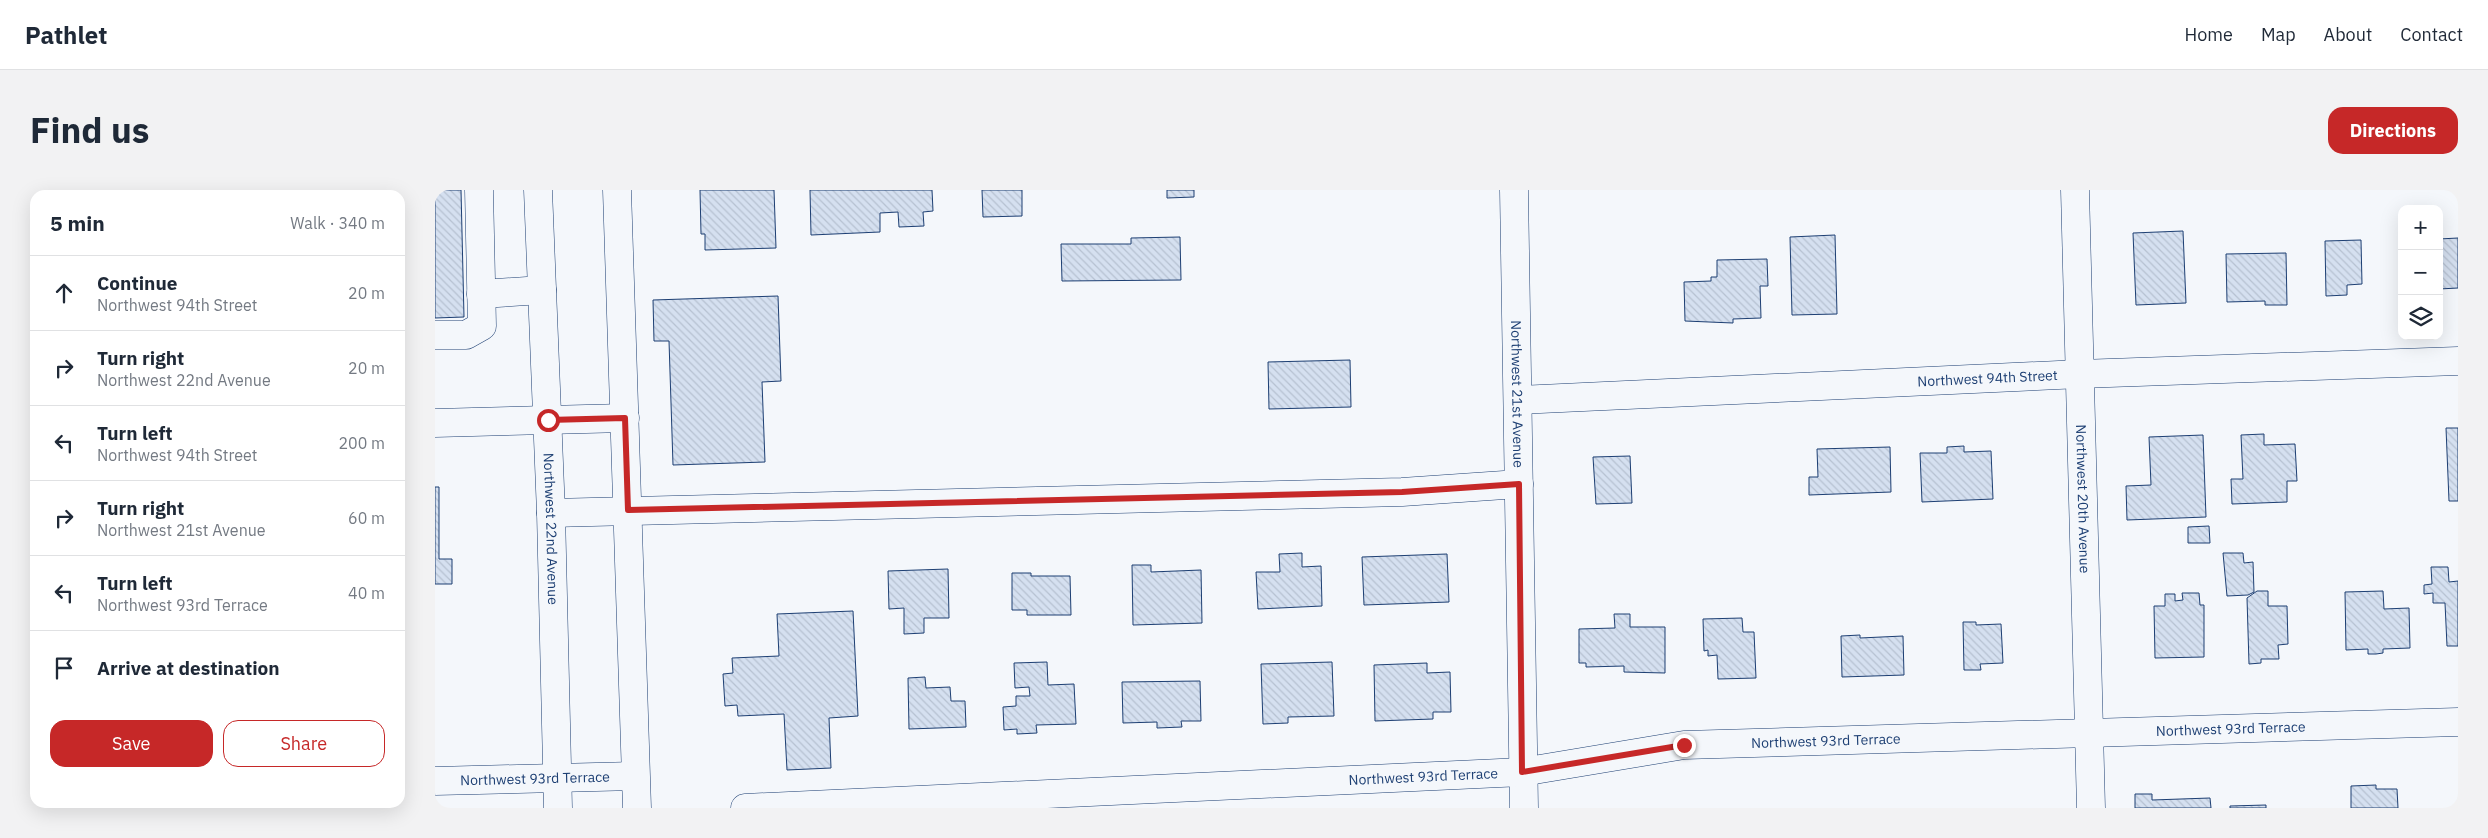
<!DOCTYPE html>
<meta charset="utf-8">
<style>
:root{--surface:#fff;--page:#f2f2f3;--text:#1f2937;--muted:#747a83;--line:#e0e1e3;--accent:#c62828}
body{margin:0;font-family:"IBM Plex Sans",sans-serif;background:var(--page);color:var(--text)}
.controls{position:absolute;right:15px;top:15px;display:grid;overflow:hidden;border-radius:10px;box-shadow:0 5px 20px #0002}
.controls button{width:45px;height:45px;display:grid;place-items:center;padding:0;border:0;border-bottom:1px solid var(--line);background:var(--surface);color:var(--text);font:25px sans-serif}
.stop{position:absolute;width:15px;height:15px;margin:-11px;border:4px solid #c62828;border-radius:50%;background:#fff}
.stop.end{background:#c62828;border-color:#fff;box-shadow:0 1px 5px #0008}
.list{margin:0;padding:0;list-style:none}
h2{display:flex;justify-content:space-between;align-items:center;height:65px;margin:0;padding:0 20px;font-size:21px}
h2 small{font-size:16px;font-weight:400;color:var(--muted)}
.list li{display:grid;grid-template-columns:32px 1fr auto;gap:15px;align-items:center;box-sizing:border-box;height:75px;padding:0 20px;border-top:1px solid var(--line)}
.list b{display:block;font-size:19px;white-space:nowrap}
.list p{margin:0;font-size:16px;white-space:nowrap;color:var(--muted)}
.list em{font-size:16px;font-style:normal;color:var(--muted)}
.actions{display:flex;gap:10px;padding:15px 20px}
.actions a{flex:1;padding:11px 0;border:1px solid var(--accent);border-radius:15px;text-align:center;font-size:18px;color:var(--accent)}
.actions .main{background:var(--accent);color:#fff}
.icon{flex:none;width:28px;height:28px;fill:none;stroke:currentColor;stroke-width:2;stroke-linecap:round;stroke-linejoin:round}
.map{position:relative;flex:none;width:2023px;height:618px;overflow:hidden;border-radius:15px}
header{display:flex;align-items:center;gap:30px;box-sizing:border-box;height:70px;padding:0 25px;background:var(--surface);border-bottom:1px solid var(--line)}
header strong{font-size:24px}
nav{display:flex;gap:28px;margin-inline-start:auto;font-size:18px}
.intro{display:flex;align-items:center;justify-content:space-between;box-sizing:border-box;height:120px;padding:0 30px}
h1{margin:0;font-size:35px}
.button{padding:12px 22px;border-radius:15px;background:var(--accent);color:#fff;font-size:18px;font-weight:700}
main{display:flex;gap:30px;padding:0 30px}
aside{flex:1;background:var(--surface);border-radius:15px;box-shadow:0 5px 20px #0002}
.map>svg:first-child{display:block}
</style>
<header>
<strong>Pathlet</strong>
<nav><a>Home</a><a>Map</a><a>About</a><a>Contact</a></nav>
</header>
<div class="intro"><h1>Find us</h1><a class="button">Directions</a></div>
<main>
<aside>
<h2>5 min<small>Walk · 340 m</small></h2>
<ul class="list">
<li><svg class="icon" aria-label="ahead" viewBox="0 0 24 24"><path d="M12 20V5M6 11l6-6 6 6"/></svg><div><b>Continue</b><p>Northwest 94th Street</p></div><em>20 m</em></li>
<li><svg class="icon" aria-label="right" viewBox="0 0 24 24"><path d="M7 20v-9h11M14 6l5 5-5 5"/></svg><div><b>Turn right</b><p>Northwest 22nd Avenue</p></div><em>20 m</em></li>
<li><svg class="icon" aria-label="left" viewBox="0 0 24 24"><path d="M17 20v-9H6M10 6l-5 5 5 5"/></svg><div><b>Turn left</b><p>Northwest 94th Street</p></div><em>200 m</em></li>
<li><svg class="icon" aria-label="right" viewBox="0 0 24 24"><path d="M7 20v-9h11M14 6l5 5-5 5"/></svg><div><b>Turn right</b><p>Northwest 21st Avenue</p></div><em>60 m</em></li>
<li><svg class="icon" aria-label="left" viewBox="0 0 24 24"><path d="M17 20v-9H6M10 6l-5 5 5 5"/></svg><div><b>Turn left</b><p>Northwest 93rd Terrace</p></div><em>40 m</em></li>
<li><svg class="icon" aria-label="arrive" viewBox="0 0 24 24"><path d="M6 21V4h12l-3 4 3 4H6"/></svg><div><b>Arrive at destination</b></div></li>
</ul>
<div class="actions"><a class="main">Save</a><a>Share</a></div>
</aside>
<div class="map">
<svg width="2023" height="618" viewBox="0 0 2023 618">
<defs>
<pattern id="building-back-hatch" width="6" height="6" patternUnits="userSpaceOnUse" patternTransform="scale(1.25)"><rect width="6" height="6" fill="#d5e0f0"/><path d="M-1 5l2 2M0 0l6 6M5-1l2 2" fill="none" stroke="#b6c1d1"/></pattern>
</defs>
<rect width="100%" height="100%" fill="#f4f7fb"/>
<g fill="url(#building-back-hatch)" stroke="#1d3f73">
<path d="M0 0H26L29 127 0 128Z"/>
<path d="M265 0H339L341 58 270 60V44H266Z"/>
<path d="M375 0H497L498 21 488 22 489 36 464 37 463 22 445 23V42L376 45Z"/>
<path d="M547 0H587V26L548 27Z"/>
<path d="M732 0H759V7L732 8Z"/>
<path d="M1748 41 1751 113 1701 115 1698 43Z"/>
<path d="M1400 45 1402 124 1357 125 1355 47Z"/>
<path d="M745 47 746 90 627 91 626 54H696V48Z"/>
<path d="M2023 48V98L2004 99V49Z"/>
<path d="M1926 50 1927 94 1912 95V105L1891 106 1890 51Z"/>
<path d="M1851 63 1852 115H1830V111L1792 112 1791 64Z"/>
<path d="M1332 69 1333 96H1325L1326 128 1298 129V133L1250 131 1249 92 1276 91V87H1282V70Z"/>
<path d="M343 106 346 191 327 192 330 272 238 275 234 151H219L218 110Z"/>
<path d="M915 170 916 217 834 219 833 172Z"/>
<path d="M2011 238H2023V311H2014Z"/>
<path d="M1829 244V255L1860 254 1862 291H1852V312L1797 314 1796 289H1808L1806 245Z"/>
<path d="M1768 245 1771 327 1692 330 1691 296 1716 295 1714 247Z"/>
<path d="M1529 256V262L1556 261 1558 309 1487 312 1485 263H1512V257Z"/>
<path d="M1455 257 1456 302 1374 305V287H1383L1382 259Z"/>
<path d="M1195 266 1197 313 1161 314 1158 267Z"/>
<path d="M0 297H4V369H17V394H0Z"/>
<path d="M1774 336 1775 353H1753V337Z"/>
<path d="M867 363V377L886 376 887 416 823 419 821 382H845L844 364Z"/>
<path d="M1788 363H1808L1809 373 1818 372 1819 402 1813 405 1792 406Z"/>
<path d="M1012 364 1014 412 929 415 927 367Z"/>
<path d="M697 375H716V382L766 380 767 433 698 435Z"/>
<path d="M1996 377H2013L2014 392 2023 391V456H2012L2010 413H1998V403L1989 404V395L1997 394Z"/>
<path d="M513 379 514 428H489V443L469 444V418L454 419 453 381Z"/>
<path d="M577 383H596V386H635L636 425H592V420H577Z"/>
<path d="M1822 401H1833V416H1852L1853 454 1843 455 1844 469H1826V473L1814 474 1812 408Z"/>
<path d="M1948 401 1949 419 1974 418 1975 458 1948 459V463L1941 464H1933V459L1911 460 1910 402Z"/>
<path d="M1747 403H1764L1765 415H1769V467L1720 468 1719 416H1730V404H1740V411L1748 410Z"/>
<path d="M418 421 423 526 394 528 396 578 352 580 349 524 303 526 302 515 290 516 288 484 298 483 297 468 344 466 342 424Z"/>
<path d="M1179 424H1195V437H1230V483L1189 482V476L1151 477V473H1144V439L1180 438Z"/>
<path d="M1307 428 1308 442H1319L1321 488 1283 489 1282 465 1273 466V460L1269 461 1268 429Z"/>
<path d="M1528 432H1541V435L1566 434 1568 473 1545 474 1546 480H1529Z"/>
<path d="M1425 445V448L1468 446 1469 485 1407 487 1406 446Z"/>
<path d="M612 472 613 495 639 494 641 534 601 535 602 543 582 544V539L569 540 568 517 581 516V506H595L594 497 580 498 579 473Z"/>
<path d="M897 472 899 526 853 527V533L828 534 826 474Z"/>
<path d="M992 473V483L1015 482 1016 522H998V529L940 531 939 475Z"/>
<path d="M490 487 491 498 515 497 516 511H530L531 537 474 539 473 488Z"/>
<path d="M765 491 766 531H746L747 537 722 538V532L688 533 687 492Z"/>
<path d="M1941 595V599H1962L1963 618H1916V596Z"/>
<path d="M1700 604H1717V610L1775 608 1776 618H1700Z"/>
<path d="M1831 615V618H1795V616Z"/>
</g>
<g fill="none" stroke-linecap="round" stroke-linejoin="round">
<g stroke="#1d3f73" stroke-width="29">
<g id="minor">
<path id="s1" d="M1079 0 1089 618"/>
<path id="s2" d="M1640 0 1656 618"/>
<path d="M46 104 107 100"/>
<path d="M0 145H31L47 136 44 0"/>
<path id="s3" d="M1083 210 1645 184 2023 171"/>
<path d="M0 233 190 228"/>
<path d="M116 323 967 302 1084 294"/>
<path id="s4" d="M0 591 200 586"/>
<path id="s5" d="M310 618 1087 582 1249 555 2023 532"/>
</g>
</g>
<g stroke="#1d3f73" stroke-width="29">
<g id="major">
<path id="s6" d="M103 0 116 323 123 618"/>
<path d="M182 0 202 618"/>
</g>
</g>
<use href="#minor" stroke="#f4f7fb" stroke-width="28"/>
<use href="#major" stroke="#f4f7fb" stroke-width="28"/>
</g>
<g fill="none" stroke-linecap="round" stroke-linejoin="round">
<path stroke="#c62828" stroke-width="6" d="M113 230 190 228 193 320 967 302 1084 294 1087 582 1249 555"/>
</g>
<g text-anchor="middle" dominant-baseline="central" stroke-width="4" stroke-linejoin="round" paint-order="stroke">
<g font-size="14" fill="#1d3f73" stroke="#f4f7fb">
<text stroke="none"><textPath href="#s3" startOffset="470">Northwest 94th Street</textPath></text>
<text stroke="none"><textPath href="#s1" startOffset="204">Northwest 21st Avenue</textPath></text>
<text stroke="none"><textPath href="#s2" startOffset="309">Northwest 20th Avenue</textPath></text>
<text stroke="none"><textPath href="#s6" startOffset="339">Northwest 22nd Avenue</textPath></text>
<text stroke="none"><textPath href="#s5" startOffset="1489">Northwest 93rd Terrace</textPath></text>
<text stroke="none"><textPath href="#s5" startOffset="1084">Northwest 93rd Terrace</textPath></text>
<text stroke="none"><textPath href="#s5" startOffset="679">Northwest 93rd Terrace</textPath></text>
<text stroke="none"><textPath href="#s4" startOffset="100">Northwest 93rd Terrace</textPath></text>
</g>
</g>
</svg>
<div class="controls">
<button>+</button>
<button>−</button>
<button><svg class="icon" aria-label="layers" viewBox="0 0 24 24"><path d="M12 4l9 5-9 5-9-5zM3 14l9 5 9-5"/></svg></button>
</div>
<div class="stop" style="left:113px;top:230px"></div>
<div class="stop end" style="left:1249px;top:555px"></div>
</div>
</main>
